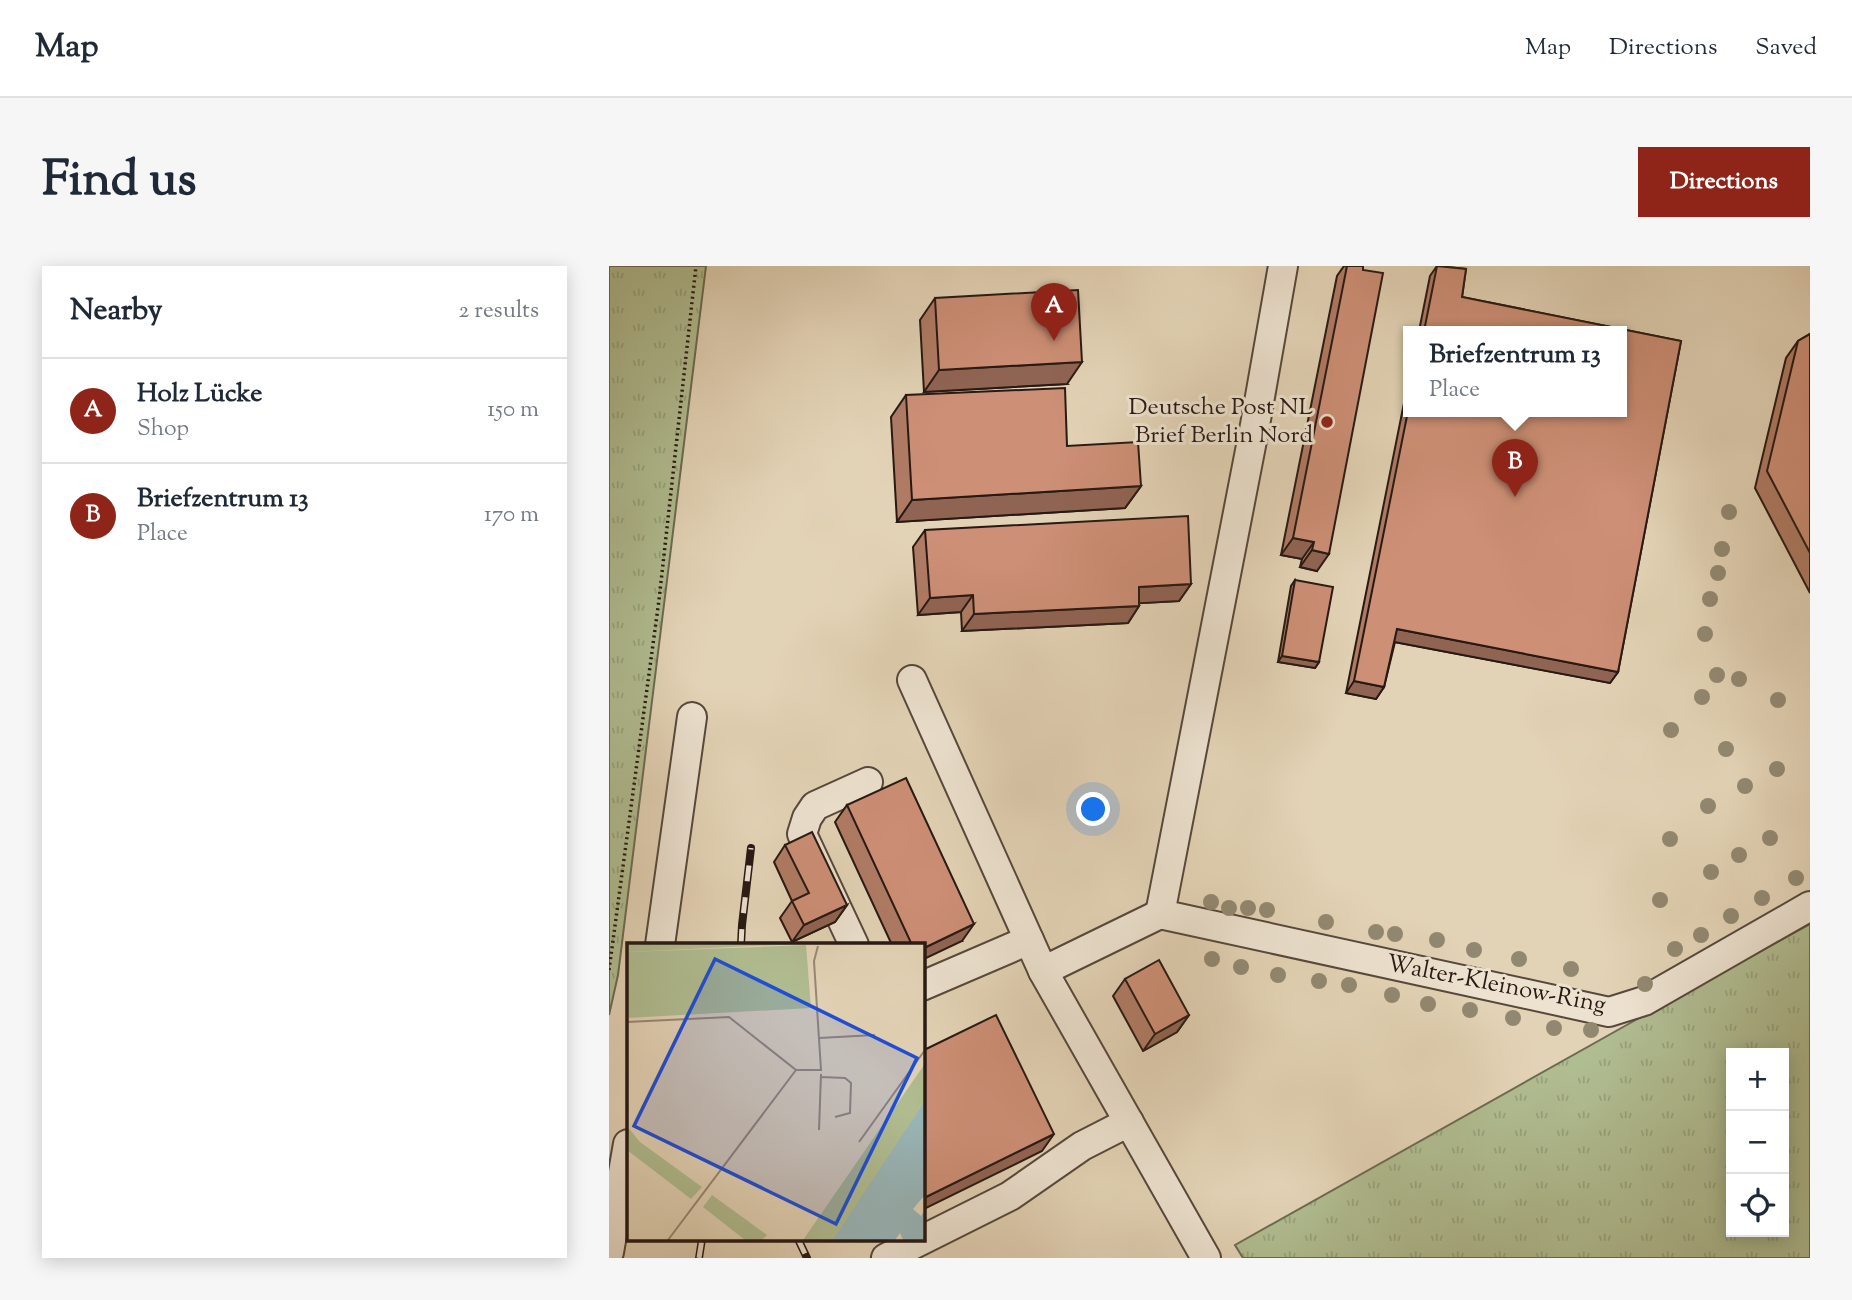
<!DOCTYPE html>
<meta charset="utf-8">
<style>
:root{--surface:#fff;--page:#f6f6f7;--text:#1f2937;--muted:#747a83;--line:#e0e1e3;--accent:#8f2418}
body{margin:0;font-family:"Sorts Mill Goudy",serif;background:var(--page);color:var(--text)}
.controls{position:absolute;right:21px;bottom:21px;display:grid;overflow:hidden;border-radius:0px;box-shadow:0 4px 18px #0003}
.controls button{width:63px;height:63px;display:grid;place-items:center;padding:0;border:0;border-bottom:2px solid var(--line);background:var(--surface);color:var(--text);font:35px sans-serif}
.you{position:absolute;left:485px;top:544px;width:24px;height:24px;margin:-18px;border:5px solid #fff;border-radius:50%;background:#1a73e8;box-shadow:0 0 0 10px #1a73e833}
.badge{display:grid;place-items:center;width:46px;height:46px;border-radius:50%;background:var(--accent);color:#fff;font-size:23px;font-weight:700}
.pin{position:absolute;translate:-50% -58px;filter:drop-shadow(0 2px 4px #0008)}
.pin::after{content:'';position:absolute;top:37px;width:24px;height:21px;background:inherit;clip-path:polygon(0 0,100% 0,50% 100%)}
.popup{position:absolute;left:794px;top:60px;width:224px;height:91px;box-sizing:border-box;display:grid;place-content:center;border-radius:0px;background:var(--surface);filter:drop-shadow(0 2px 5px #0005);font-size:23px;white-space:nowrap;color:var(--muted)}
.popup b{font-size:26px;color:var(--text)}
.popup::after{content:'';position:absolute;left:50%;top:100%;margin-left:-14px;border:14px solid transparent;border-top-color:var(--surface)}
.list{margin:0;padding:0;list-style:none}
h2{display:flex;justify-content:space-between;align-items:center;height:91px;margin:0;padding:0 28px;font-size:30px}
h2 small{font-size:23px;font-weight:400;color:var(--muted)}
.list li{display:grid;grid-template-columns:46px 1fr auto;gap:21px;align-items:center;box-sizing:border-box;height:105px;padding:0 28px;border-top:2px solid var(--line)}
.list b{display:block;font-size:26px;white-space:nowrap}
.list p{margin:0;font-size:23px;white-space:nowrap;color:var(--muted)}
.list em{font-size:23px;font-style:normal;color:var(--muted)}
.icon{flex:none;width:38px;height:38px;fill:none;stroke:currentColor;stroke-width:2;stroke-linecap:round;stroke-linejoin:round}
.map{position:relative;flex:none;width:1201px;height:992px;overflow:hidden;border-radius:0px}
header{display:flex;align-items:center;gap:42px;box-sizing:border-box;height:98px;padding:0 35px;background:var(--surface);border-bottom:2px solid var(--line)}
header strong{font-size:33px}
nav{display:flex;gap:38px;margin-inline-start:auto;font-size:24px}
.intro{display:flex;align-items:center;justify-content:space-between;box-sizing:border-box;height:168px;padding:0 42px}
h1{margin:0;font-size:49px}
.button{padding:18px 32px;border-radius:0px;background:var(--accent);color:#fff;font-size:24px;font-weight:700}
main{display:flex;gap:42px;padding:0 42px}
aside{flex:1;background:var(--surface);border-radius:0px;box-shadow:0 4px 18px #0003}
.map>svg:first-child{display:block}
</style>
<header>
<strong>Map</strong>
<nav><a>Map</a><a>Directions</a><a>Saved</a></nav>
</header>
<div class="intro"><h1>Find us</h1><a class="button">Directions</a></div>
<main>
<aside>
<h2>Nearby<small>2 results</small></h2>
<ul class="list">
<li><span class="badge">A</span><div><b>Holz Lücke</b><p>Shop</p></div><em>150 m</em></li>
<li><span class="badge">B</span><div><b>Briefzentrum 13</b><p>Place</p></div><em>170 m</em></li>
</ul>
</aside>
<div class="map">
<svg width="1201" height="992" viewBox="0 0 1201 992">
<defs>
<pattern id="grass-tufts" width="24" height="20" patternUnits="userSpaceOnUse" patternTransform="scale(1.75)"><rect width="24" height="20" fill="#b0bd91"/><path d="M3 7l-1-3M5 7V3M7 7l1-3M15 17l-1-3M17 17v-4M19 17l1-3" fill="none" stroke="#97a27c"/></pattern>
</defs>
<rect width="100%" height="100%" fill="#e3d3b6"/>
<filter id="stains"><feTurbulence type="fractalNoise" baseFrequency=".00286" numOctaves="4"/><feColorMatrix values="0 0 0 0 .2 0 0 0 0 .09 0 0 0 0 .02 0 0 0 .5 -.17"/></filter>
<radialGradient id="worn" r=".72"><stop offset=".6" stop-color="#630" stop-opacity="0"/><stop offset="1" stop-color="#630" stop-opacity=".3"/></radialGradient>
<g fill="url(#grass-tufts)" stroke="#6c6b52" stroke-width="2" fill-rule="evenodd">
<path d="M0 0H97L9 709 0 749Z"/>
<path d="M1201 658V992H634L626 979 1023 756ZM1122 787H1175V966H1122Z"/>
</g>
<g fill="none" stroke-linecap="round" stroke-linejoin="round">
<g stroke="#56483c" stroke-width="32">
<g id="minor">
<path d="M674 0 646 159 551 648 1000 746 1035 735 1201 640"/>
<path d="M303 414 434 705"/>
<path d="M551 648 434 705 597 992"/>
<path d="M51 679 83 451"/>
<path d="M245 679 193 568 198 552 206 540 259 516"/>
<path d="M313 720 420 674"/>
<path d="M0 986 19 878"/>
<path d="M277 992 401 930 473 880 520 856"/>
</g>
</g>
<path stroke="#271913" stroke-width="3.5" stroke-dasharray="2 3.5" stroke-linecap="butt" d="M0 704 50 334 87 0"/>
<use href="#minor" stroke="#ede2d0" stroke-width="28"/>
<g stroke="#271913" stroke-width="8">
<g id="rail">
<path d="M132 679 133 659 142 582"/>
<path d="M189 973 198 992"/>
<path d="M90 992 93 973"/>
</g>
</g>
<use href="#rail" stroke="#ede2d0" stroke-width="5" stroke-dasharray="16" stroke-linecap="butt"/>
</g>
<g fill="#928871">
<circle cx="1120" cy="246" r="8"/>
<circle cx="1113" cy="283" r="8"/>
<circle cx="1109" cy="307" r="8"/>
<circle cx="1101" cy="333" r="8"/>
<circle cx="1096" cy="368" r="8"/>
<circle cx="1108" cy="409" r="8"/>
<circle cx="1130" cy="413" r="8"/>
<circle cx="1093" cy="431" r="8"/>
<circle cx="1169" cy="434" r="8"/>
<circle cx="1062" cy="464" r="8"/>
<circle cx="1117" cy="483" r="8"/>
<circle cx="1168" cy="503" r="8"/>
<circle cx="1136" cy="520" r="8"/>
<circle cx="1099" cy="540" r="8"/>
<circle cx="1161" cy="572" r="8"/>
<circle cx="1061" cy="573" r="8"/>
<circle cx="1130" cy="589" r="8"/>
<circle cx="1102" cy="606" r="8"/>
<circle cx="1187" cy="612" r="8"/>
<circle cx="1153" cy="632" r="8"/>
<circle cx="1051" cy="634" r="8"/>
<circle cx="602" cy="636" r="8"/>
<circle cx="620" cy="642" r="8"/>
<circle cx="639" cy="642" r="8"/>
<circle cx="658" cy="644" r="8"/>
<circle cx="1122" cy="650" r="8"/>
<circle cx="717" cy="656" r="8"/>
<circle cx="767" cy="666" r="8"/>
<circle cx="786" cy="668" r="8"/>
<circle cx="1092" cy="669" r="8"/>
<circle cx="828" cy="674" r="8"/>
<circle cx="1066" cy="683" r="8"/>
<circle cx="865" cy="684" r="8"/>
<circle cx="603" cy="693" r="8"/>
<circle cx="910" cy="693" r="8"/>
<circle cx="632" cy="701" r="8"/>
<circle cx="962" cy="703" r="8"/>
<circle cx="669" cy="709" r="8"/>
<circle cx="710" cy="715" r="8"/>
<circle cx="1036" cy="718" r="8"/>
<circle cx="740" cy="719" r="8"/>
<circle cx="783" cy="729" r="8"/>
<circle cx="819" cy="738" r="8"/>
<circle cx="861" cy="744" r="8"/>
<circle cx="904" cy="752" r="8"/>
<circle cx="945" cy="762" r="8"/>
<circle cx="982" cy="764" r="8"/>
</g>
<g fill="#b07b65" stroke="#271913" stroke-width="2">
<path d="M735 0H738L708 305 691 301 693 293 672 289 728 10Z"/>
<path d="M828 0 857 3 853 31 1072 75 1009 406 1001 417 786 376 775 421 767 433 737 427 799 117V145H1013V65H810L821 10Z"/>
<path d="M326 32 458 118 315 126 311 54Z"/>
<path d="M1201 68V327L1146 222 1177 92 1189 75Z"/>
<path d="M297 129 458 180 532 220 516 242 288 256 282 151Z"/>
<path d="M316 264 582 318 570 335 530 337V340L519 357 353 365 352 346 309 349 304 281Z"/>
<path d="M686 314 710 396 706 402 669 396 682 320Z"/>
<path d="M238 539 353 675 313 679H283L226 556Z"/>
<path d="M176 579 238 639 226 656 183 676 171 652 183 635 165 596Z"/>
<path d="M516 713 580 749 568 766 534 785 504 730Z"/>
</g>
<g fill="#906453" stroke="#271913" stroke-width="2">
<path d="M473 96 458 118 315 126 330 104Z"/>
<path d="M532 220 516 242 288 256 303 234Z"/>
<path d="M684 272 705 276 693 293 672 289Z"/>
<path d="M703 284 720 288 708 305 691 301Z"/>
<path d="M582 318 570 335 518 338 530 321Z"/>
<path d="M364 329 352 346 309 349 321 332Z"/>
<path d="M530 340 519 357 353 365 365 348Z"/>
<path d="M788 363 1009 406 1001 417 780 375Z"/>
<path d="M673 390 710 396 706 402 669 396Z"/>
<path d="M745 415 775 421 767 433 737 427Z"/>
<path d="M238 639 226 656 183 676 195 659Z"/>
<path d="M365 658 353 675 313 694V683Z"/>
<path d="M580 749 568 766 534 785 546 768Z"/>
<path d="M445 868 433 885 313 944V933Z"/>
</g>
<g fill="#cd8f76" stroke="#271913" stroke-width="2">
<path d="M738 0H754V4L774 7 720 288 703 284 705 276 684 272Z"/>
<path d="M828 0 857 3 853 31 1072 75 1009 406 788 363 775 421 745 415 799 145H1013V65H815Z"/>
<path d="M469 24 473 96 330 104 326 32Z"/>
<path d="M1201 68V287L1158 205 1189 75Z"/>
<path d="M456 122 458 180 529 176 532 220 303 234 297 129Z"/>
<path d="M579 250 582 318 530 321V340L365 348 364 329 321 332 316 264Z"/>
<path d="M686 314 724 321 710 396 673 390Z"/>
<path d="M297 512 365 658 313 683V679H303L238 539Z"/>
<path d="M203 566 238 639 195 659 183 635 200 627 176 579Z"/>
<path d="M550 694 580 749 546 768 516 713Z"/>
<path d="M387 749 445 868 313 933V785Z"/>
</g>
<circle fill="#8f2418" stroke="#ede2d0" stroke-width="2.5" cx="718" cy="156" r="7"/>
<g text-anchor="middle" dominant-baseline="central" stroke-width="6" stroke-linejoin="round" paint-order="stroke">
<g font-size="24" fill="#271913" stroke="#ede2d0" text-anchor="end">
<text x="704" y="142">Deutsche Post NL<tspan x="704" dy="28">Brief Berlin Nord</tspan></text>
</g>
<g font-size="24" fill="#271913" stroke="#ede2d0">
<text transform="translate(887 719) rotate(11)">Walter-Kleinow-Ring</text>
</g>
</g>
<g transform="translate(18 677)">
<rect width="298" height="298" fill="#e3d3b6"/>
<path d="M179 2 184 65 0 75V9ZM297 122V159L216 285 206 297H176Z" fill="#b0bd91"/>
<path d="M0 0H193L0 9ZM0 183 13 199 75 244 64 256 0 207ZM85 252 140 292 135 297H118L76 264Z" fill="#b0bd91"/>
<path d="M297 159V253L286 266 294 273 297 268V297H276L273 290 268 297H206Z" fill="#99b6b8"/>
<path fill="none" stroke="#988975" stroke-width="2" d="M0 79 102 74 169 127 41 297M192 95 248 92M169 127H194L187 18 191 3M194 134 218 135 224 140 223 170 208 174M192 187 194 131M232 199 298 107"/>
<path fill="#1d4ed8" fill-opacity="0.15" stroke="#1d4ed8" stroke-width="3.5" d="M88 16 290 115 209 281 7 183Z"/>
<rect width="298" height="298" fill="none" stroke="#271913" stroke-width="3.5"/>
</g>
<rect width="100%" height="100%" filter="url(#stains)"/>
<rect width="100%" height="100%" fill="url(#worn)"/>
</svg>
<div class="controls">
<button>+</button>
<button>−</button>
<button><svg class="icon" aria-label="locate" viewBox="0 0 24 24"><circle cx="12" cy="12" r="6"/><path d="M12 2v4M12 18v4M2 12h4M18 12h4"/></svg></button>
</div>
<div class="you"></div>
<div class="pin badge" style="left:445px;top:75px">A</div>
<div class="pin badge" style="left:906px;top:231px">B</div>
<div class="popup"><b>Briefzentrum 13</b>Place</div>
</div>
</main>
